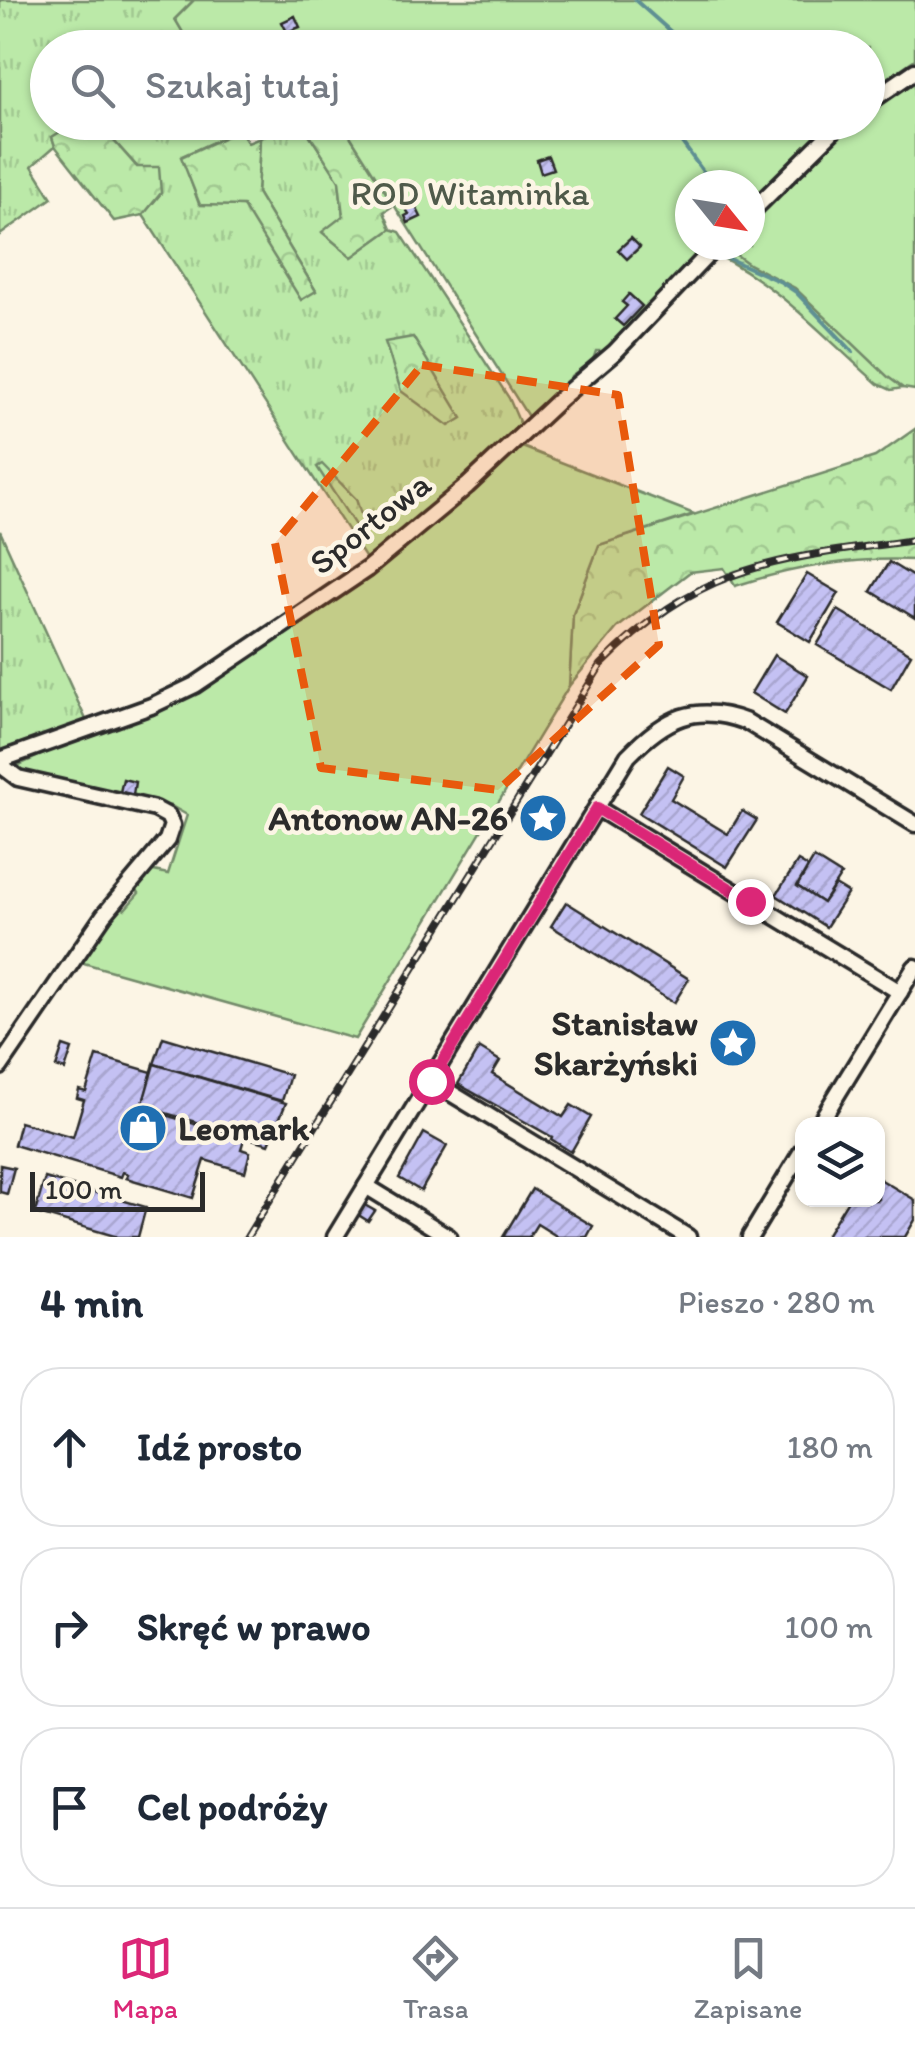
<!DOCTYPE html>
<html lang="pl">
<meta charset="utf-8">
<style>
:root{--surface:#fff;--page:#f6f6f7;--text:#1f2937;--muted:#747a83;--line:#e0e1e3;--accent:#db2777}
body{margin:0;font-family:Itim,sans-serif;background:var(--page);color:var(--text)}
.controls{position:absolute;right:30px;bottom:30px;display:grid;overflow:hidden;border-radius:20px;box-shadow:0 2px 8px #0004}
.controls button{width:90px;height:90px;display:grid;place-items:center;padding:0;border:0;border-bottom:2px solid var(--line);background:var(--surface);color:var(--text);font:50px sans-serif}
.compass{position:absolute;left:675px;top:170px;width:90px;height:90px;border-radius:50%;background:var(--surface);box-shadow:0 2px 8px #0004;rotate:120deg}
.scale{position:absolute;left:30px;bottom:25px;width:175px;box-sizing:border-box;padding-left:10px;border:5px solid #2b2b2b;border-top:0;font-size:28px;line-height:35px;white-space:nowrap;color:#2b2b2b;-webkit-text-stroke:8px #fcf5e5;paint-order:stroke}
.stop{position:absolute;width:30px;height:30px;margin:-22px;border:8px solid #db2777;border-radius:50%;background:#fff}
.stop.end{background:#db2777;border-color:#fff;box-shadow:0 2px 10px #0008}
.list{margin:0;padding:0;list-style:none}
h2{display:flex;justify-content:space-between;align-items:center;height:130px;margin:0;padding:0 40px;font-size:42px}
h2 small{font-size:32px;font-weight:400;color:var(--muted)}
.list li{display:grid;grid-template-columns:65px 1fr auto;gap:30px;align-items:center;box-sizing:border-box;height:160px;margin:0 20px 20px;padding:0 20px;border:2px solid var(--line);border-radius:40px}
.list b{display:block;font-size:38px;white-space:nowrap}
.list em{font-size:32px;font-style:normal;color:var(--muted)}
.icon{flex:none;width:55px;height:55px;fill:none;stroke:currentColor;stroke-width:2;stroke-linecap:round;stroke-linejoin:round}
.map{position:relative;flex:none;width:915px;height:1237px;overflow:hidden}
.search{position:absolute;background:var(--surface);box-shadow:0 2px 8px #0004;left:30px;right:30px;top:30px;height:110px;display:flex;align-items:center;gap:25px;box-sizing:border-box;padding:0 35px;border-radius:55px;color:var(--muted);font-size:38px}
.sheet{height:670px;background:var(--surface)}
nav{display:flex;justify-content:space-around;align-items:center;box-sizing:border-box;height:140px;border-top:2px solid var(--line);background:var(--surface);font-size:28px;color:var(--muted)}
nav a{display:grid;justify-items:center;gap:5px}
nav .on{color:var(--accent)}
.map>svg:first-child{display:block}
</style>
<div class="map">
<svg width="915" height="1237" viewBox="0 0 915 1237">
<defs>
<pattern id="grass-tufts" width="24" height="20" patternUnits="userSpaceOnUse" patternTransform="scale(2.5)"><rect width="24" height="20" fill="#bbe9a8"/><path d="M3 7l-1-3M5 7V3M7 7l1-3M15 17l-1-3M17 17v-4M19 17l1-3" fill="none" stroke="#a1c891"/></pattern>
<pattern id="forest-crowns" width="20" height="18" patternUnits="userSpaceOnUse" patternTransform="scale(2.5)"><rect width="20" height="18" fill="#bbe9a8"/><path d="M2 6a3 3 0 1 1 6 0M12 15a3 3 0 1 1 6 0" fill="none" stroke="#a1c891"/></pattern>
<pattern id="building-hatch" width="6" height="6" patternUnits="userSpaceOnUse" patternTransform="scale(2.5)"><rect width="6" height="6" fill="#c4c1f3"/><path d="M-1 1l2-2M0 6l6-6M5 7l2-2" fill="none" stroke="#a9a6d0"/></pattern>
</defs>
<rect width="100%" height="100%" fill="#fcf5e5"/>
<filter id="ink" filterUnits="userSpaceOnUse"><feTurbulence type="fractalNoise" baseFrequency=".01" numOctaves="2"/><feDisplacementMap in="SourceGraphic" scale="20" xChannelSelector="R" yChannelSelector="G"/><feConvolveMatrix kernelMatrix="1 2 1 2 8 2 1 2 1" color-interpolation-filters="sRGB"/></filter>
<g filter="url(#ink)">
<g fill="url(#grass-tufts)" stroke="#738a6a" stroke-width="2.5">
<path d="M0 0H194L175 19 192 47 48 48V122L76 123 52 137 55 146 32 166 52 198 0 235Z"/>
<path d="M98 123H235L240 130 182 156 199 204 243 206 316 291 257 193 260 138 292 123H302L339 180 343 216 323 233 352 257 391 229 400 232 509 398 521 426 494 456 368 562 143 215 161 193Z"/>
<path d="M724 246 749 264 795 288 903 388 891 390 878 384C826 339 778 284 715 254Z"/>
<path d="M0 531 88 724 0 752Z"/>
</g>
<g fill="url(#forest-crowns)" stroke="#738a6a" stroke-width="2.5">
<path d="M76 122 98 123 137 167H159L161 193 143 215 114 221 55 146 52 137Z"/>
<path d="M302 123H342L394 205 384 212 391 229 352 257 322 232 343 216 339 181Z"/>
<path d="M240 130 248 143 260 138 257 193 316 291 301 300 243 206 200 205 181 157Z"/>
<path d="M413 337 462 418 449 426 401 391 385 342Z"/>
<path d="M915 429V560C854 557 793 567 735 586L724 568 690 572 617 628 569 686 573 614 599 545 875 457Z"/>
<path d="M322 464 356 499 365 527 360 533 317 467Z"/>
</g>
<g fill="#bbe9a8" stroke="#738a6a" stroke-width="2.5">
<path d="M194 0H915V59L868 92V48H192L175 19Z"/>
<path d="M915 80V390L903 388 888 377 795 288 749 264 724 246 750 245V224L758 218V213L798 173 805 172 813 160 852 123 868 122V111L872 105Z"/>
<path d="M342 123H835L750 205V185H690V245H709L605 351H596L593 360 571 376V381L529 418Z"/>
<path d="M517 445 694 514 599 545 573 614 569 686 355 1039 80 962 119 906 125 909 139 893 135 887 149 870 168 874 187 815 171 806 28 776 20 772 19 765 88 733 165 705 245 661 410 545Z"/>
</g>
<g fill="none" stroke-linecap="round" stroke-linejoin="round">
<g stroke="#5f9093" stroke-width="4">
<path d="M635 0 671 32 673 48"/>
<path d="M667 122 710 181"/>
<path d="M716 253 781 282 796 292 853 352"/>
</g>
</g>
<g fill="url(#building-hatch)" stroke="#2b2b2b" stroke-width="2.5">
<path d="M295 16 300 27 287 32 282 22Z"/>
<path d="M548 156 553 169 541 173 537 160Z"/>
<path d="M415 205 421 217 408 223 405 216 409 214 406 209Z"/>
<path d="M631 238 640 247 627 259 618 250Z"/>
<path d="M629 294 642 306 623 326 615 319 627 306 622 302Z"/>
<path d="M889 562 915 578V618L871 591Z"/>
<path d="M807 574 839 593 810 642 777 622Z"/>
<path d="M838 610 911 654 891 689 817 645Z"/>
<path d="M774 655 808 676 785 714 751 693Z"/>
<path d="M668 766 684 776 671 799 728 834 742 811 757 820 727 867 639 813Z"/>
<path d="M123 779 135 782 133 795 120 792Z"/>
<path d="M814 858 841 875 823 903 797 886Z"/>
<path d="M798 861 808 867 797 886 823 903 835 885 848 893 826 927 776 895Z"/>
<path d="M566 902 689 979 674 1003 551 926Z"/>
<path d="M163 1037 290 1075 282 1101 154 1064Z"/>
<path d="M63 1046 72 1049 65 1070 56 1067Z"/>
<path d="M479 1048 500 1061 492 1074 563 1117 571 1105 591 1117 571 1152 551 1139 552 1137 458 1084Z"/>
<path d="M97 1056 152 1072 142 1108 244 1139 241 1149 250 1152 245 1172 205 1160 193 1198 126 1178 128 1174 123 1172 121 1177 14 1145 20 1122 73 1137 84 1100 77 1098 79 1090 86 1092Z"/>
<path d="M154 1064 286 1103 269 1144 142 1106Z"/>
<path d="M424 1133 447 1146 421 1191 399 1178Z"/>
<path d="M0 1165 14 1168 7 1194 0 1192Z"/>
<path d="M45 1178 146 1207 138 1237H118L35 1213Z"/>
<path d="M878 1178 915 1200V1220L905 1237H825L848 1200H878Z"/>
<path d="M532 1189 593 1226 587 1237H558L537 1224 529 1237H503Z"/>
<path d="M363 1204 375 1211 368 1221 357 1214Z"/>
</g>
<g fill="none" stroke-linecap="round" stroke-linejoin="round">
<g stroke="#2b2b2b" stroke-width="21">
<g id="minor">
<path d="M868 103 915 71"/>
<path d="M750 213 842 122"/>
<path d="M0 760 151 706 195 685 367 569 467 486 561 398 615 352 717 245"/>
<path d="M597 808 900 992"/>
<path d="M0 1067 104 915 167 840 172 825 168 816 155 809 18 778 6 769 1 760"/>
<path d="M431 1081 688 1237"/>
<path d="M819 1124 915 967"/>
<path d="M366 1186 449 1237"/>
<path d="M335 1237 628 756C665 718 695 702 747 722L915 824"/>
<path d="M750 1237 802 1151"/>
</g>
</g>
<use href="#minor" stroke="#fcf5e5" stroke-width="14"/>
<g stroke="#2b2b2b" stroke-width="8">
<path id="rail" d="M247 1237 601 665C702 562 780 559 915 540"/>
</g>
<use href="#rail" stroke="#fcf5e5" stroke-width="4" stroke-dasharray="11" stroke-linecap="butt"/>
</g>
</g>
<g fill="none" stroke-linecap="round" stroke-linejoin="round" filter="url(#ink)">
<path stroke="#db2777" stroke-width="12" d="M431 1081 597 808 750 901"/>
</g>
<path fill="#e8590c" fill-opacity="0.2" stroke="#e8590c" stroke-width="8" stroke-dasharray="20 12" stroke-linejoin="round" d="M422 365 618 395 659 645 498 790 321 768 275 543Z"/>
<defs>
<g id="sight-disc" transform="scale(2.5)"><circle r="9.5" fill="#1f6fb2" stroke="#fcf5e5"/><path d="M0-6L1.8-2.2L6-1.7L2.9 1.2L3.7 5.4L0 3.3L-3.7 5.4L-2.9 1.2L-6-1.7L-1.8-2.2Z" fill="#fff"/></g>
<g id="shop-disc" transform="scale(2.5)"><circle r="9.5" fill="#1f6fb2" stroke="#fcf5e5"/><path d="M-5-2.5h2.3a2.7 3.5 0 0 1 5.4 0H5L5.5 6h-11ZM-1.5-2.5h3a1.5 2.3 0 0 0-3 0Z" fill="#fff"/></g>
</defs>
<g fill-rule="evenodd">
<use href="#sight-disc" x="543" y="818"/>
<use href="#sight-disc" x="733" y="1043"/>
<use href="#shop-disc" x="143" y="1128"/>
</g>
<g text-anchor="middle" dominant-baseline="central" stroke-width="9" stroke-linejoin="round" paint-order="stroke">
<g font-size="35" fill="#4f5a4a" stroke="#fcf5e5">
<text x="470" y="193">ROD Witaminka</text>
</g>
<g font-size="35" fill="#2b2b2b" stroke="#fcf5e5">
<text transform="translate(370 523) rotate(-38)">Sportowa</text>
</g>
<g font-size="35" font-weight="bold" fill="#2b2b2b" stroke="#fcf5e5" text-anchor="end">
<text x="508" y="818">Antonow AN-26</text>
<text x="698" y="1023">Stanisław<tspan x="698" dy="40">Skarżyński</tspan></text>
<text x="178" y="1128" text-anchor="start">Leomark</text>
</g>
</g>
</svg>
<div class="controls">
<button><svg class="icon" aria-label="layers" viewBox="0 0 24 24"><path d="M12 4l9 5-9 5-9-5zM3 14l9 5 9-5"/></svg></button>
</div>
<svg class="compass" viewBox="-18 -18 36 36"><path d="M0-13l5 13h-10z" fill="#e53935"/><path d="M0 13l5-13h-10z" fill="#747a83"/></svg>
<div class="scale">100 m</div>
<div class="stop" style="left:431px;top:1081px"></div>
<div class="stop end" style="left:750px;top:901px"></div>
<div class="search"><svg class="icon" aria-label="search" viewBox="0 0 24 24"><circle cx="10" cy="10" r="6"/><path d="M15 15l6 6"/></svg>Szukaj tutaj</div>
</div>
<section class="sheet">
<h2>4 min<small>Pieszo · 280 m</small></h2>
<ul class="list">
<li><svg class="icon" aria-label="ahead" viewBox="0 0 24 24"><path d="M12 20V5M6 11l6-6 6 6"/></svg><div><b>Idź prosto</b></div><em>180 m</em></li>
<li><svg class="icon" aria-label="right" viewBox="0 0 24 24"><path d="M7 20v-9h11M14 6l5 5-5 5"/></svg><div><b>Skręć w prawo</b></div><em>100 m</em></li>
<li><svg class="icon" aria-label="arrive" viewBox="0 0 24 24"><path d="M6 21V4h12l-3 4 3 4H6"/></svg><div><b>Cel podróży</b></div></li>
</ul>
</section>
<nav>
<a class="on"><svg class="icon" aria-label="map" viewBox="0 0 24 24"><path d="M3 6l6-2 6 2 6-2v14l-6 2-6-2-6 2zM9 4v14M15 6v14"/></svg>Mapa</a>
<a><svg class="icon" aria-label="directions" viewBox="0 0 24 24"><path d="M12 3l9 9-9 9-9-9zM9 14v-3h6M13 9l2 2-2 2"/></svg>Trasa</a>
<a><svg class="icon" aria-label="saved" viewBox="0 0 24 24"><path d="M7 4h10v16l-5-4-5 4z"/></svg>Zapisane</a>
</nav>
